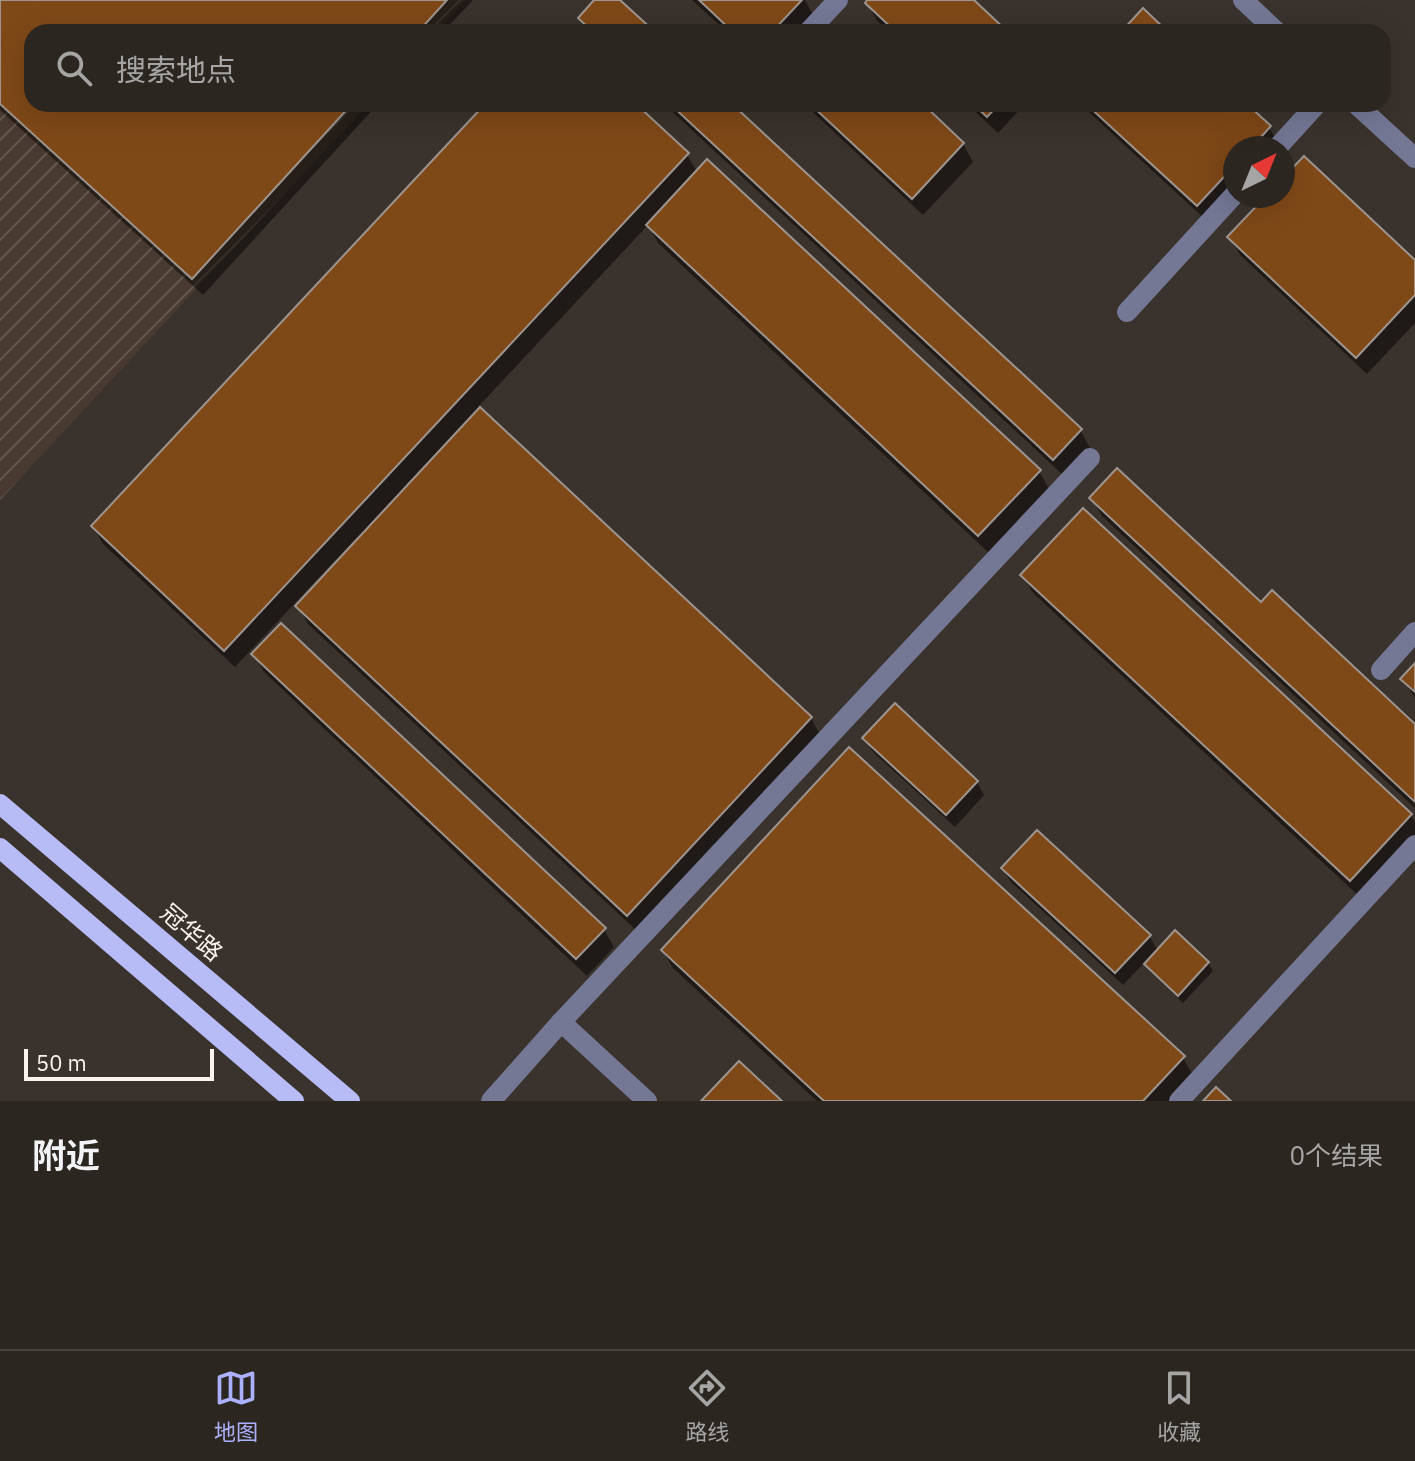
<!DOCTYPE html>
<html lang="zh">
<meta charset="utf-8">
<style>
:root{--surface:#2c2621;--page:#38322e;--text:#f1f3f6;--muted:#a6a5a5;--line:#48433f;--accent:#aab0fb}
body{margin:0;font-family:"IBM Plex Sans","Noto Sans SC",sans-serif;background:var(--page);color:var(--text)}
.compass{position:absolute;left:1223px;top:136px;width:72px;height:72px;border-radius:50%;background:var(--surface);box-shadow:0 8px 32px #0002;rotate:43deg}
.scale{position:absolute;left:24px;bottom:20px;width:190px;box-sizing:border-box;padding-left:8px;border:4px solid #f9f4f0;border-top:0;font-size:22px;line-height:28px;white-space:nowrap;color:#f9f4f0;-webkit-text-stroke:6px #3a322c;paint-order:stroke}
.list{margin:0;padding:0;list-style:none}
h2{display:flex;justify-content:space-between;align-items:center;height:104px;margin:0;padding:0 32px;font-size:34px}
h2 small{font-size:26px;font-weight:400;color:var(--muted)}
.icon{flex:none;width:44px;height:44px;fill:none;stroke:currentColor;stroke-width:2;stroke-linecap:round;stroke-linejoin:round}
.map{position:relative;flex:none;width:1415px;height:1101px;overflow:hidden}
.search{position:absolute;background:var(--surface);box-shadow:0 8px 32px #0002;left:24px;right:24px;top:24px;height:88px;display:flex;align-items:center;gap:20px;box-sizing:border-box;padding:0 28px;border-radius:24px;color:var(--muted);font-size:30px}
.sheet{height:248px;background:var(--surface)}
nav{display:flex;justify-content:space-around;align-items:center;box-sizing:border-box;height:112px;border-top:2px solid var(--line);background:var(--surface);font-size:22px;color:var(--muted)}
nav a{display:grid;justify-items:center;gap:4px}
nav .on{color:var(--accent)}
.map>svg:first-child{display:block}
</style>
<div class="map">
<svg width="1415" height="1101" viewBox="0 0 1415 1101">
<defs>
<pattern id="industrial-furrows" width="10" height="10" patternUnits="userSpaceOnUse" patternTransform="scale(2)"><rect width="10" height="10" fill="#483a30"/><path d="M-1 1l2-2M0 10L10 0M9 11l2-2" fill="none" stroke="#63574e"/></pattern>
</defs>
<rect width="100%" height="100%" fill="#3a322c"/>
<path fill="url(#industrial-furrows)" d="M0 0H465L435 32H32V104H368L0 500Z"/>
<g fill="#0007">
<path d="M0 0H473L443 32H32V104H378L203 295 0 110Z"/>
<path d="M692 0H805L813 15 798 32H727Z"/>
<path d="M870 0H971L1005 32H889L877 21 867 3Z"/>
<path d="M488 104H633L687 155 697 172 1039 471 1049 489 989 553 658 243 648 225 478 407 811 718 821 736 638 932 308 624 298 606 360 540 357 537 235 667 103 544 93 526Z"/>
<path d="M664 104H729L1080 430 1090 448 1064 476Z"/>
<path d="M804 104H920L963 144 973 162 923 215Z"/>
<path d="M967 104H1025L998 133Z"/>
<path d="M1080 104H1244L1269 127 1279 145 1277 148H1235V193L1208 222Z"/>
<path d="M1283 181 1415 263V323L1367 374 1240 255 1230 237 1268 196H1283Z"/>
<path d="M1092 498 1261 605 1415 727V808L1102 516Z"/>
<path d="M1083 511 1411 815 1415 822V839L1361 898 1033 593 1023 576Z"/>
<path d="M254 654 604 930 614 947 587 976 264 672Z"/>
<path d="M1415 666V698L1403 679Z"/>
<path d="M895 706 977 782 984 795 955 827 872 751 865 738Z"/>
<path d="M1003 869 1149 936 1158 951 1208 963 1213 971 1183 1003 1151 972 1145 962 1123 985 1011 882Z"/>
<path d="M663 951 1183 1058 1193 1075 1169 1101H817L673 968Z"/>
</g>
<g fill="#7f4817" stroke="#9f958f" stroke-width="2">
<path d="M0 0H447L418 32H32V104H352L192 279 0 104Z"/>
<path d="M594 0H620L655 32H593L578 18Z"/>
<path d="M699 0H802L772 32H733Z"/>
<path d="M867 0H974L1008 32H896L865 3Z"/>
<path d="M1143 8 1168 32H1121Z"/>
<path d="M485 104H636L689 153 224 651 91 526Z"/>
<path d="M670 104H732L1082 429 1053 460Z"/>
<path d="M810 104H923L964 143 912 199Z"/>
<path d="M973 104H999L987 117Z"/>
<path d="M1086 104H1247L1271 126 1251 148H1235V165L1197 206Z"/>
<path d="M1304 156 1415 260V295L1356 358 1227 237 1266 196H1283V178Z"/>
<path d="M707 159 1041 470 978 536 646 225Z"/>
<path d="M480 407 812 717 627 916 295 606Z"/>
<path d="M1117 468 1261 602 1272 590 1415 724V802L1089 498Z"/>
<path d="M1083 508 1412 814 1350 881 1020 575Z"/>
<path d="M281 623 606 928 576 959 251 654Z"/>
<path d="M1415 663V692L1400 679Z"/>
<path d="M895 703 978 781 946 815 862 738Z"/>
<path d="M849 747 1185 1056 1143 1101H824L661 950Z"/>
<path d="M1037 830 1151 935 1115 973 1001 868Z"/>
<path d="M1175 930 1209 962 1178 996 1144 964Z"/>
<path d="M739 1061 782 1101H701Z"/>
<path d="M1216 1087 1231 1101H1203Z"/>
</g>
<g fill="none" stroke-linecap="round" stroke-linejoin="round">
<g stroke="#757895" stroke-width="20">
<path d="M1243 0 1277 32"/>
<path d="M808 32 838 0"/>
<path d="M1356 104 1415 158"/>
<path d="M1277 148 1317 104"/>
<path d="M1127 312 1235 194"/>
<path d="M1381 670 1415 632"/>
<path d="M561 1022 647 1101"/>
<path d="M491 1101 561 1022 1090 458"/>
<path d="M1179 1101 1415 845"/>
</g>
<g stroke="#b7bcf7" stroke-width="20">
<path d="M0 804 350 1101"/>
<path d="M0 848 294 1101"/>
</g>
</g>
<g text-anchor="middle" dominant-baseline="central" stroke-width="6" stroke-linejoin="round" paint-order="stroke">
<g font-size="24" fill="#f9f4f0" stroke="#3a322c">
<text transform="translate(192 932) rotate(41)">冠华路</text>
</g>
</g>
</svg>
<svg class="compass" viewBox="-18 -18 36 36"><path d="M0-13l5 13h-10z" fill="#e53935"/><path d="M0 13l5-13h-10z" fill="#a6a5a5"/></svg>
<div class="scale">50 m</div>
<div class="search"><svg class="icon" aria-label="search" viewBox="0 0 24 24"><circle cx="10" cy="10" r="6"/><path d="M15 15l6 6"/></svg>搜索地点</div>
</div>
<section class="sheet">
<h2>附近<small>0个结果</small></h2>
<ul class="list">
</ul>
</section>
<nav>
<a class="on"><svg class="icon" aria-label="map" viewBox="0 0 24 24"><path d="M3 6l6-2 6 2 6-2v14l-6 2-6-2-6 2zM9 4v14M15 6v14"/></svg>地图</a>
<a><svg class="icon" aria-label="directions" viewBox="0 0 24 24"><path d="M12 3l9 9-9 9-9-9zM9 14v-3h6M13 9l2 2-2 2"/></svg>路线</a>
<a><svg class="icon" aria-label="saved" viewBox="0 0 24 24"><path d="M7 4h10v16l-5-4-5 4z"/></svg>收藏</a>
</nav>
